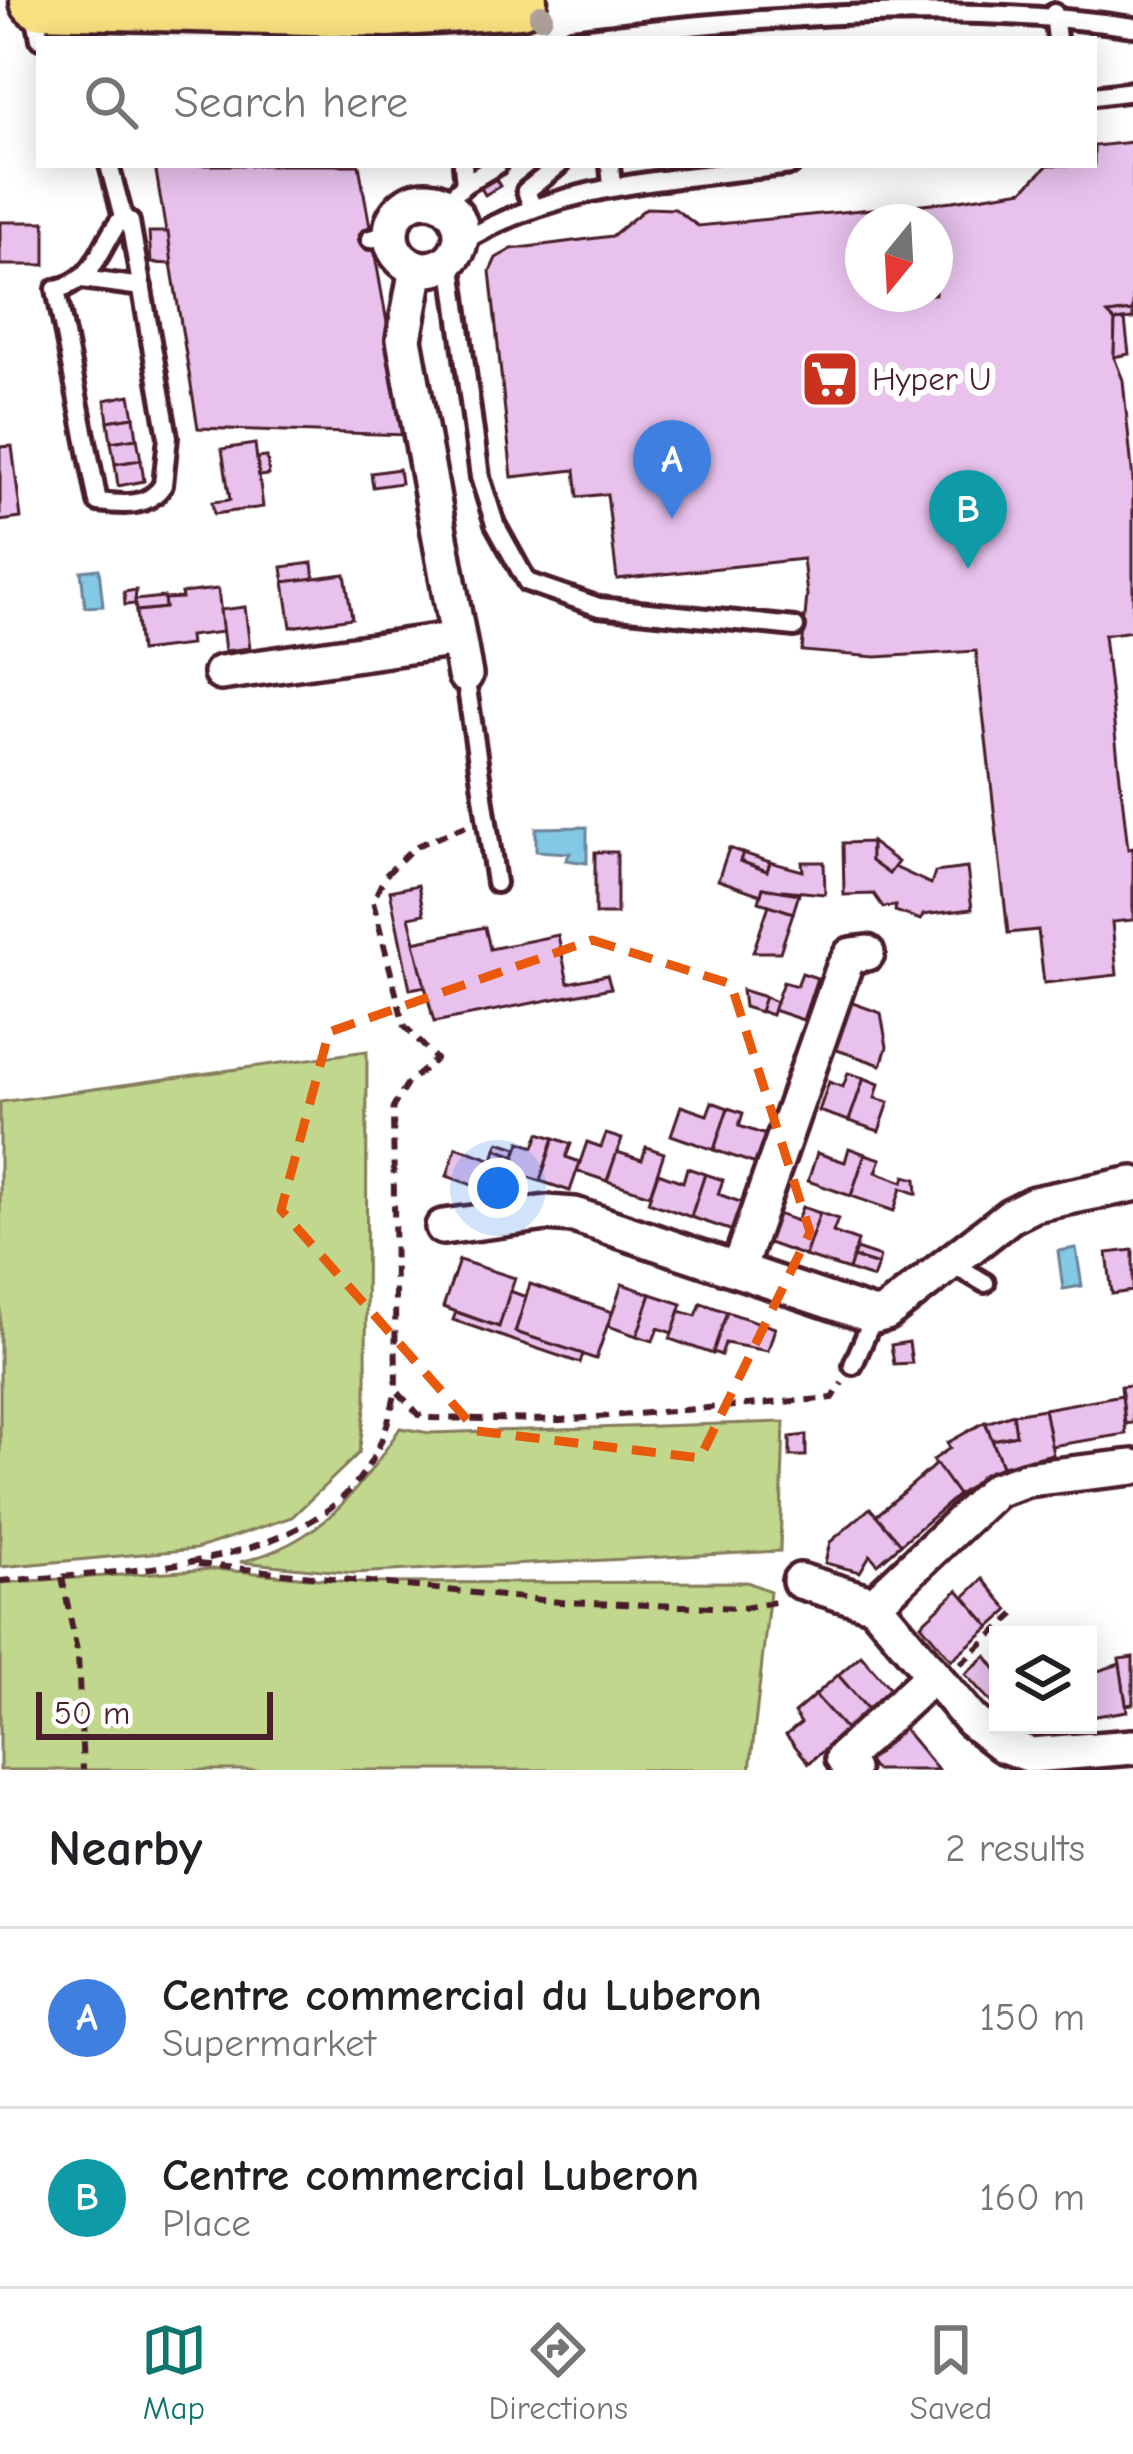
<!DOCTYPE html>
<style>
:root{--surface:#fff;--page:#f2f2f2;--text:#202124;--muted:#757577;--line:#e0e0e0;--accent:#0f766e}
body{margin:0;font-family:"Comic Neue",sans-serif;background:var(--page);color:var(--text)}
.controls{position:absolute;right:36px;bottom:36px;display:grid;overflow:hidden;border-radius:0px;box-shadow:0 6px 30px #0003}
.controls button{width:108px;height:108px;display:grid;place-items:center;padding:0;border:0;border-bottom:3px solid var(--line);background:var(--surface);color:var(--text);font:60px sans-serif}
.compass{position:absolute;left:845px;top:204px;width:108px;height:108px;border-radius:50%;background:var(--surface);box-shadow:0 6px 30px #0003;rotate:198deg}
.scale{position:absolute;left:36px;bottom:30px;width:237px;box-sizing:border-box;padding-left:12px;border:6px solid #4a1f2b;border-top:0;font-size:33px;line-height:42px;white-space:nowrap;color:#4a1f2b;-webkit-text-stroke:9px #fff;paint-order:stroke}
.you{position:absolute;left:498px;top:1188px;width:42px;height:42px;margin:-30px;border:9px solid #fff;border-radius:50%;background:#1a73e8;box-shadow:0 0 0 18px #1a73e833}
.badge{display:grid;place-items:center;width:78px;height:78px;border-radius:50%;background:var(--accent);color:#fff;font-size:39px;font-weight:700}
.pin{position:absolute;translate:-50% -99px;filter:drop-shadow(0 3px 6px #0008)}
.pin::after{content:'';position:absolute;top:63px;width:42px;height:36px;background:inherit;clip-path:polygon(0 0,100% 0,50% 100%)}
.list{margin:0;padding:0;list-style:none}
h2{display:flex;justify-content:space-between;align-items:center;height:156px;margin:0;padding:0 48px;font-size:51px}
h2 small{font-size:39px;font-weight:400;color:var(--muted)}
.list li{display:grid;grid-template-columns:78px 1fr auto;gap:36px;align-items:center;box-sizing:border-box;height:180px;padding:0 48px;border-top:3px solid var(--line)}
.list b{display:block;font-size:45px;white-space:nowrap}
.list p{margin:0;font-size:39px;white-space:nowrap;color:var(--muted)}
.list em{font-size:39px;font-style:normal;color:var(--muted)}
.icon{flex:none;width:66px;height:66px;fill:none;stroke:currentColor;stroke-width:2;stroke-linecap:round;stroke-linejoin:round}
.map{position:relative;flex:none;width:1133px;height:1770px;overflow:hidden}
.search{position:absolute;background:var(--surface);box-shadow:0 6px 30px #0003;left:36px;right:36px;top:36px;height:132px;display:flex;align-items:center;gap:30px;box-sizing:border-box;padding:0 42px;border-radius:0px;color:var(--muted);font-size:45px}
.sheet{height:516px;background:var(--surface)}
nav{display:flex;justify-content:space-around;align-items:center;box-sizing:border-box;height:168px;border-top:3px solid var(--line);background:var(--surface);font-size:33px;color:var(--muted)}
nav a{display:grid;justify-items:center;gap:6px}
nav .on{color:var(--accent)}
.map>svg:first-child{display:block}
</style>
<div class="map">
<svg width="1133" height="1770" viewBox="0 0 1133 1770">
<rect width="100%" height="100%" fill="#fff"/>
<filter id="ink" filterUnits="userSpaceOnUse"><feTurbulence type="fractalNoise" baseFrequency=".00833" numOctaves="2"/><feDisplacementMap in="SourceGraphic" scale="24" xChannelSelector="R" yChannelSelector="G"/><feConvolveMatrix kernelMatrix="1 2 1 2 8 2 1 2 1" color-interpolation-filters="sRGB"/></filter>
<g filter="url(#ink)">
<g fill="#c0d78d" stroke="#857b5c" stroke-width="3">
<path d="M367 1051 366 1403 359 1453 292 1517 196 1549 0 1567V1102Z"/>
<path d="M784 1422 780 1551 353 1573 240 1562C320 1543 357 1493 400 1428L430 1433Z"/>
<path d="M213 1569 362 1583 747 1582 770 1591 750 1770H0V1583Z"/>
</g>
<g fill="#83c8e4" stroke="#6c849a" stroke-width="3">
<path d="M99 569 103 606 85 607 81 571Z"/>
<path d="M587 827V863L566 860 570 853 536 851V828Z"/>
<path d="M1076 1248 1082 1286 1063 1289 1058 1251Z"/>
</g>
<g fill="#e8c2ec" stroke="#4a1f2b" stroke-width="3" fill-rule="evenodd">
<path d="M1133 142V311L1108 314 1115 321 1114 357 1123 380 1133 480V631L1104 635 1128 849 1133 848V920L1112 922 1117 975 1044 983 1038 930 1008 933 976 651 876 657 802 651 807 595 803 559 617 579 607 494 578 497 575 470 512 477 490 271 496 258 512 249 612 236 646 208 675 209 698 226 953 201 1023 190 1048 165H1094V146ZM863 222H935V294H863Z"/>
<path d="M155 165H359L407 435 198 428Z"/>
<path d="M493 175 500 186 485 195 479 184Z"/>
<rect x="0" y="222" width="45" height="43"/>
<path d="M149 232H168L172 264 151 263Z"/>
<path d="M1133 311V319L1115 321 1108 314Z"/>
<path d="M1125 320 1129 354 1114 357 1115 321Z"/>
<path d="M130 395 134 417 108 421 105 400Z"/>
<path d="M134 417 137 438 111 442 108 421Z"/>
<path d="M137 438 141 460 115 464 111 442Z"/>
<path d="M255 444 263 507 214 514 212 502 230 500 222 449Z"/>
<path d="M12 446 21 518 0 521V447Z"/>
<path d="M267 457 269 475 259 476 257 458Z"/>
<path d="M141 460 144 481 118 486 115 464Z"/>
<path d="M399 469 401 483 373 487 371 473Z"/>
<path d="M312 563 314 579 284 582 282 567Z"/>
<path d="M345 574 352 618 291 627 284 582Z"/>
<path d="M218 589 223 632 189 636 190 645 140 651 136 611 165 608 164 599 182 598 181 593Z"/>
<path d="M136 590 135 604 125 605 124 592Z"/>
<path d="M164 597 165 608 136 611 135 600Z"/>
<path d="M245 607 250 648 225 651 220 610Z"/>
<path d="M871 842V861L889 874 894 867 931 884 935 872 967 868 972 909 923 915 921 920 895 911 896 906 883 907 874 894 844 895 843 843Z"/>
<path d="M871 842 898 862 889 874 871 861Z"/>
<path d="M729 848 743 853 740 861 767 871 770 862 803 871 802 862H824L825 894 783 890 782 894 763 888 761 895 718 880Z"/>
<rect x="595" y="852" width="22" height="62"/>
<path d="M743 853 770 862 767 871 740 861Z"/>
<path d="M418 885 424 914 409 917 426 986 410 989 390 891Z"/>
<path d="M763 888 799 894 793 913 759 902Z"/>
<path d="M769 905 793 913 780 952H753Z"/>
<path d="M485 927 490 949 558 935 568 983 607 975 611 988 434 1022 414 942Z"/>
<path d="M802 973 817 978 803 1020 773 1010 783 982 797 986Z"/>
<path d="M742 990 765 997 760 1012 744 1007Z"/>
<path d="M765 997 776 1002 772 1015 760 1011Z"/>
<path d="M844 1000 881 1013 887 1047 881 1065 828 1047Z"/>
<path d="M848 1073 864 1078 849 1121 819 1111 829 1082 843 1087Z"/>
<path d="M864 1078 879 1084 875 1098 889 1102 879 1131 849 1121Z"/>
<path d="M712 1102 728 1108 714 1150 671 1135 681 1106 707 1115Z"/>
<path d="M728 1108 743 1113 739 1126 766 1135 756 1164 714 1150Z"/>
<path d="M539 1133 554 1138 540 1181 510 1171 520 1142 534 1147Z"/>
<path d="M606 1134 622 1139 607 1181 577 1171 587 1142 601 1147Z"/>
<path d="M554 1138 571 1144 566 1157 580 1162 570 1191 540 1181Z"/>
<path d="M499 1142 517 1148 515 1156 496 1149Z"/>
<path d="M456 1147 493 1160 496 1149 515 1156 505 1186 486 1180 484 1189 447 1176Z"/>
<path d="M646 1147 664 1153 650 1195 607 1181 617 1152 642 1160Z"/>
<path d="M849 1148 865 1154 851 1196 808 1181 817 1153 845 1162Z"/>
<path d="M865 1154 881 1159 876 1172 903 1182 905 1176 916 1179 917 1194 901 1188 894 1211 851 1196Z"/>
<path d="M687 1168 705 1174 691 1217 648 1202 658 1173 683 1182Z"/>
<path d="M705 1174 723 1180 718 1194 743 1203 733 1231 691 1217Z"/>
<path d="M802 1207 820 1213 805 1256 763 1241 772 1212 797 1221Z"/>
<path d="M820 1213 838 1219 833 1232 858 1241 849 1270 805 1256Z"/>
<path d="M856 1249 880 1257 878 1265 853 1257Z"/>
<path d="M1133 1250V1291L1112 1294 1107 1253Z"/>
<path d="M853 1257 878 1265 873 1278 849 1270Z"/>
<path d="M459 1260 515 1278 499 1327 443 1307Z"/>
<path d="M530 1284 612 1312 596 1359 515 1332Z"/>
<path d="M622 1284 651 1294 637 1336 608 1326Z"/>
<path d="M510 1291 526 1297 515 1332 583 1354 580 1363 453 1320 456 1312 499 1327Z"/>
<path d="M651 1294 682 1304 672 1333 658 1328 653 1341 637 1336Z"/>
<path d="M701 1303 727 1312 713 1354 670 1339 680 1311 696 1316Z"/>
<path d="M727 1312 775 1328 768 1351 725 1343 721 1355 713 1352Z"/>
<path d="M909 1342 912 1363 894 1364 891 1345Z"/>
<path d="M1133 1385V1423L1125 1424 1121 1386Z"/>
<path d="M1122 1395 1126 1434 1051 1446 1044 1409Z"/>
<path d="M1044 1409 1053 1454 1002 1466 992 1440 1016 1435 1013 1414Z"/>
<path d="M1013 1414 1016 1435 992 1440 986 1423Z"/>
<path d="M985 1422 1002 1466 958 1495 933 1460 950 1448 947 1443Z"/>
<path d="M806 1435V1456H790V1437Z"/>
<path d="M936 1464 958 1495 901 1544 876 1516Z"/>
<path d="M870 1508 901 1544 878 1564 870 1555 860 1572 825 1563 830 1542Z"/>
<path d="M983 1579 1009 1610 990 1627 964 1597Z"/>
<path d="M958 1590 990 1627 951 1660 921 1624Z"/>
<path d="M861 1655 893 1692 870 1712 838 1675Z"/>
<path d="M986 1656 998 1672V1710L965 1674Z"/>
<path d="M1133 1657V1704L1126 1705 1119 1659Z"/>
<path d="M1120 1664 1127 1711 1090 1717 1088 1674Z"/>
<path d="M838 1675 870 1712 847 1731 815 1695Z"/>
<path d="M815 1695 847 1731 809 1763 786 1735 801 1723 794 1713Z"/>
<path d="M899 1723 938 1770H875L861 1755Z"/>
</g>
<g fill="none" stroke-linecap="round" stroke-linejoin="round">
<g stroke="#4a1f2b" stroke-width="26">
<g id="lane">
<path d="M34 7 40 39"/>
<path d="M1054 13 1057 39"/>
<path d="M572 39C754 17 952 0 1133 27"/>
<path d="M1094 96 1133 91"/>
<path d="M109 165 123 217"/>
<path d="M610 165 612 186"/>
<path d="M465 184 497 165"/>
<path d="M443 205 465 184 463 165"/>
<path d="M533 208 526 191 559 165"/>
<path d="M123 217 130 222 168 437 163 485C148 508 123 505 98 502L56 289C99 281 99 243 123 217Z"/>
<path d="M370 239 391 234"/>
<path d="M459 244C560 181 676 180 791 165"/>
<path d="M445 264 453 275 480 477 495 524 527 582 599 607 795 627"/>
<path d="M82 279 142 287"/>
<path d="M465 675 496 883"/>
<path d="M951 1263 985 1283"/>
<path d="M853 1365 874 1316"/>
</g>
</g>
<g stroke="#4a1f2b" stroke-width="42">
<g id="street">
<circle cx="426" cy="234" r="35"/>
<path d="M417 268 404 339 465 675"/>
<path d="M221 673 458 639"/>
<path d="M443 1227 547 1213 574 1215 874 1316 886 1313 1010 1216 1034 1204 1133 1184"/>
<path d="M738 1270 844 967 851 955 867 953"/>
<path d="M800 1581 874 1604 971 1720 1003 1745 1031 1755 1133 1747"/>
<path d="M874 1604 995 1490 1027 1479 1133 1467"/>
<path d="M851 1770 843 1758 933 1675"/>
</g>
</g>
<g stroke="#4a1f2b" stroke-width="63">
<path id="primary" d="M38 0 388 9 519 0"/>
</g>
<g stroke="#4a1f2b" stroke-width="6" stroke-dasharray="12 9" stroke-linecap="butt">
<path d="M466 826 414 847 385 876 373 901 404 1025 436 1059 407 1084 393 1107 396 1390 422 1418 560 1420 833 1398 842 1383"/>
<path d="M198 1564 560 1602 744 1608 780 1601"/>
<path d="M62 1577 78 1656 83 1770"/>
<path d="M0 1581C106 1572 294 1572 362 1475 381 1449 389 1422 396 1390"/>
<path d="M960 1664 1015 1614"/>
</g>
<use href="#lane" stroke="#fff" stroke-width="16"/>
<use href="#street" stroke="#fff" stroke-width="33"/>
<use href="#primary" stroke="#fae180" stroke-width="54"/>
</g>
<circle fill="#afa29a" cx="541" cy="16" r="12"/>
</g>
<path fill="none" stroke="#e8590c" stroke-width="9" stroke-dasharray="24 15" stroke-linejoin="round" d="M592 940 731 984 810 1232 700 1458 477 1431 281 1210 329 1032Z"/>
<defs>
<g id="supermarket-square" transform="scale(3)"><rect x="-9" y="-9" width="18" height="18" rx="4" fill="#c8321e" stroke="#fff"/><path d="M-6-5.5h2.5l.6 2H6L4.5 2H-2.5L-4.4-4H-6ZM-1.5 3.2a1.3 1.3 0 1 0 .1 0ZM3 3.2a1.3 1.3 0 1 0 .1 0Z" fill="#fff"/></g>
</defs>
<g fill-rule="evenodd">
<use href="#supermarket-square" x="830" y="379"/>
</g>
<g text-anchor="middle" dominant-baseline="central" stroke-width="12" stroke-linejoin="round" paint-order="stroke">
<g font-size="33" fill="#4a1f2b" stroke="#fff" text-anchor="start">
<text x="872" y="379">Hyper U</text>
</g>
</g>
</svg>
<div class="controls">
<button><svg class="icon" aria-label="layers" viewBox="0 0 24 24"><path d="M12 4l9 5-9 5-9-5zM3 14l9 5 9-5"/></svg></button>
</div>
<svg class="compass" viewBox="-18 -18 36 36"><path d="M0-13l5 13h-10z" fill="#e53935"/><path d="M0 13l5-13h-10z" fill="#757577"/></svg>
<div class="scale">50 m</div>
<div class="you"></div>
<div class="pin badge" style="left:672px;top:519px;background:#3f7fe0">A</div>
<div class="pin badge" style="left:968px;top:569px;background:#0f9aa8">B</div>
<div class="search"><svg class="icon" aria-label="search" viewBox="0 0 24 24"><circle cx="10" cy="10" r="6"/><path d="M15 15l6 6"/></svg>Search here</div>
</div>
<section class="sheet">
<h2>Nearby<small>2 results</small></h2>
<ul class="list">
<li><span class="badge" style="background:#3f7fe0">A</span><div><b>Centre commercial du Luberon</b><p>Supermarket</p></div><em>150 m</em></li>
<li><span class="badge" style="background:#0f9aa8">B</span><div><b>Centre commercial Luberon</b><p>Place</p></div><em>160 m</em></li>
</ul>
</section>
<nav>
<a class="on"><svg class="icon" aria-label="map" viewBox="0 0 24 24"><path d="M3 6l6-2 6 2 6-2v14l-6 2-6-2-6 2zM9 4v14M15 6v14"/></svg>Map</a>
<a><svg class="icon" aria-label="directions" viewBox="0 0 24 24"><path d="M12 3l9 9-9 9-9-9zM9 14v-3h6M13 9l2 2-2 2"/></svg>Directions</a>
<a><svg class="icon" aria-label="saved" viewBox="0 0 24 24"><path d="M7 4h10v16l-5-4-5 4z"/></svg>Saved</a>
</nav>
